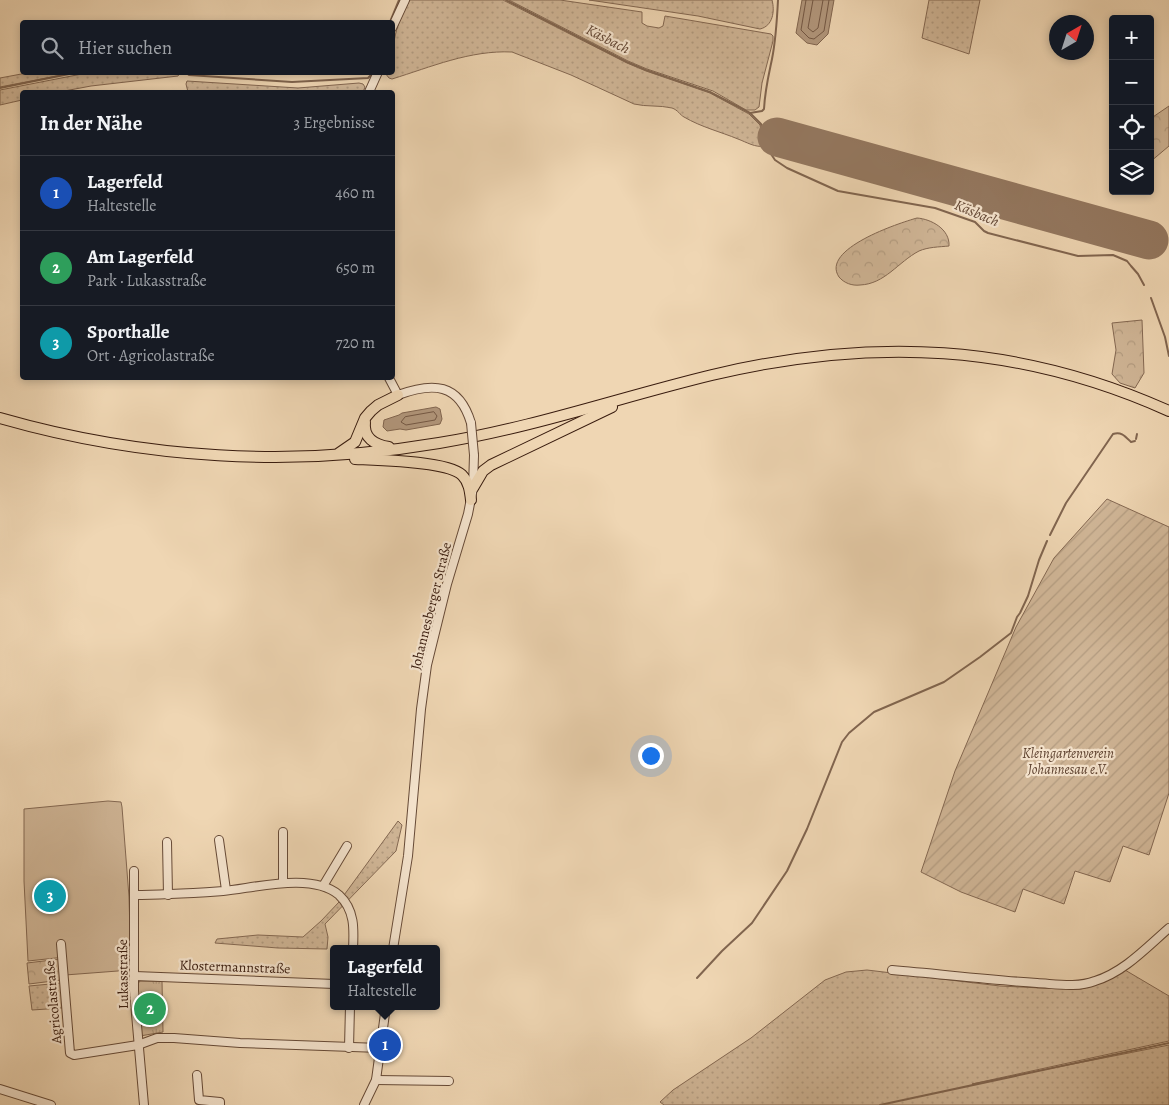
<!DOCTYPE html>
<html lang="de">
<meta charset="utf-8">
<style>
:root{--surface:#171b24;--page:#242831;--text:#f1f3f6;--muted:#9ea1a6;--line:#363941;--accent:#1a73e8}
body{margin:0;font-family:Alegreya,serif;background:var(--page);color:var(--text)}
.controls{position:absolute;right:15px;top:15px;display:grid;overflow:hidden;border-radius:5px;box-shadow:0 2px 8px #0003}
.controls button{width:45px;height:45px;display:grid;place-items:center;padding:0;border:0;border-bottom:1px solid var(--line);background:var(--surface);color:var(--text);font:25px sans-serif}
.compass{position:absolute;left:1049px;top:15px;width:45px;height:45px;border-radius:50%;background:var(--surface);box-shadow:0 2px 8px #0003;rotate:39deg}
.you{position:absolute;left:650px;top:755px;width:18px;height:18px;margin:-12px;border:4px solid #fff;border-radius:50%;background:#1a73e8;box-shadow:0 0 0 8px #1a73e833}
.badge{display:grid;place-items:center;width:32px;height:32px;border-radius:50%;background:var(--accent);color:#fff;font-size:16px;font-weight:700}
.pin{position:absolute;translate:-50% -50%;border:2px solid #fff;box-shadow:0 1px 5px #0006}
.popup{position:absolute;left:330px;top:945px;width:110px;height:65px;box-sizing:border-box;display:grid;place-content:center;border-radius:5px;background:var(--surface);filter:drop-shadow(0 1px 4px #0005);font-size:16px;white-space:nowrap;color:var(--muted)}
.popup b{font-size:19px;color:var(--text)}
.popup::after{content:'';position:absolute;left:50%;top:100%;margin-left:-10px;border:10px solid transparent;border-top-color:var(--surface)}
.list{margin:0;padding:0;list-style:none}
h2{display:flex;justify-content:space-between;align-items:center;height:65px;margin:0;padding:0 20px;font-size:21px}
h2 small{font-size:16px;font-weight:400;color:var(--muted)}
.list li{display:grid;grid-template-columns:32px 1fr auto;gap:15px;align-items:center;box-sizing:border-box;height:75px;padding:0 20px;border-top:1px solid var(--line)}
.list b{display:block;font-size:19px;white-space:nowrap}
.list p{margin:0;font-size:16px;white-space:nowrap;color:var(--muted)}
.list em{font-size:16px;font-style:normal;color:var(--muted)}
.icon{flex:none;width:28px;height:28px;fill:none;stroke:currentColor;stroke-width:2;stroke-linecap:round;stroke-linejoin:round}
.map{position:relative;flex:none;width:1169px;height:1105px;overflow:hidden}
.search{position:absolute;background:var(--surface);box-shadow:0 2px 8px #0003;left:20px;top:20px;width:375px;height:55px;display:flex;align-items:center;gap:12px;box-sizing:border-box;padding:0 18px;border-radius:5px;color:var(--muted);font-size:19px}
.panel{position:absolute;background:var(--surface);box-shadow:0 2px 8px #0003;left:20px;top:90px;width:375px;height:290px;border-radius:5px}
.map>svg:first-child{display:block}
</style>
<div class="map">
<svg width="1169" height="1105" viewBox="0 0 1169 1105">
<defs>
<pattern id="grass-dots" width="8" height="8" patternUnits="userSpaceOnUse" patternTransform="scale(1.25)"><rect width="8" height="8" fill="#d0b697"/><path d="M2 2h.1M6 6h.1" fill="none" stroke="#b39c81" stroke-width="1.8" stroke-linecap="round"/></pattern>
<pattern id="forest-crowns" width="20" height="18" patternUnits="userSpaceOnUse" patternTransform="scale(1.25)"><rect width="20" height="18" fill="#d0b697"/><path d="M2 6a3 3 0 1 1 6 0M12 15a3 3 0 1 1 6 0" fill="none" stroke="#b39c81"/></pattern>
<pattern id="park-tufts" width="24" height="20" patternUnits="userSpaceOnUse" patternTransform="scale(1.25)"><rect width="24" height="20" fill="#d0b697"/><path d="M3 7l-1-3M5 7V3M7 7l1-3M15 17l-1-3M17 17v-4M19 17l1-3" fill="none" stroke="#b39c81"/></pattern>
<pattern id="garden-furrows" width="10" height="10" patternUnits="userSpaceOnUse" patternTransform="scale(1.25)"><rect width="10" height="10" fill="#d0b697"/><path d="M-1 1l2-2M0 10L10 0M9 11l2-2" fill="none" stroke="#b39c81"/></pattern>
</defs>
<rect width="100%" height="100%" fill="#efd6b3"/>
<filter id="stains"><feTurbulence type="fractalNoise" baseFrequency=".004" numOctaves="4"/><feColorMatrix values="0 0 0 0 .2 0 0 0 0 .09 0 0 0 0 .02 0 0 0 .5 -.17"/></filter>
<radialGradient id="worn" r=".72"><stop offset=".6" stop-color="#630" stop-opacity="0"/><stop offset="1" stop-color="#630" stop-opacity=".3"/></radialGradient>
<g fill="url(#grass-dots)" stroke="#846852">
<path d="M410 0H503L627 63 646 71 710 93 749 114 760 125 764 146C756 148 746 142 738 139 721 132 701 127 684 117 680 115 678 110 672 108 660 105 646 107 634 104L571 75 512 52C470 50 431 67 392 79L389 78 385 73 392 72C392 44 395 25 410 0Z"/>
<path d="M509 0H560L642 12V23L647 26 659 28 663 26 665 16 771 34 773 36V41L762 83 759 107 755 110H746L713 91 647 69 628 61Z"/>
<path d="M589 0H772C775 11 773 26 760 29L698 16Z"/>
<path d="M929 0H980L969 54 922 38Z"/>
<path d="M32 72H72V73L0 87V78Z"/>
<path d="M92 72 180 73 178 76 91 86 59 92H22V100L0 105V90Z"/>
<path d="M187 81 298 88 359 83 363 84 365 87 363 92H188L186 84Z"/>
<path d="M398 821 402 825 396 851 325 924 328 937 327 949 278 948 215 943 217 939 258 935 303 937 321 921 339 902Z"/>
<path d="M867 970 1000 986 1062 989H1081L1092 986 1125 970 1169 996V1041L972 1084 1169 1045V1105H664L660 1102 673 1090 751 1038 825 980 846 972Z"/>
<path d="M61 983 62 1008 32 1010 29 986Z"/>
</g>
<g fill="url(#forest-crowns)" stroke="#846852">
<path d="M1169 106V146L1150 162V119Z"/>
<path d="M917 218C931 219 950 229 949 246 939 247 928 247 919 251 898 262 885 284 860 285 852 286 844 283 839 277 820 249 899 223 917 218Z"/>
<path d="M1142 320 1144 373 1135 388 1120 383 1112 374 1116 350 1112 323Z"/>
<path d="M60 959 61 980 29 984 27 963Z"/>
</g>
<path fill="url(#park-tufts)" stroke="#846852" d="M140 981H162L163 1032 140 1036 137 985Z"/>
<path fill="url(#garden-furrows)" stroke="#846852" d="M1107 499 1169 527V793L1149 855 1123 846 1110 882 1075 871 1064 904 1023 889 1015 912 961 892 921 872 955 771 1016 627 1054 558Z"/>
<path fill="#d0b697" stroke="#846852" d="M108 801 121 802 122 807 129 897 131 970 65 975V957L28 961 24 881V809Z"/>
<g fill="#b1967b" stroke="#81654f">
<path d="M802 0H834L828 34 817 45 807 43 796 33Z"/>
<path d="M436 407 440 409 442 419 440 424 406 430 400 429 387 431 383 427 384 420 399 415 402 413Z"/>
</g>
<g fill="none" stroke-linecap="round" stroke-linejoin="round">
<g stroke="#745844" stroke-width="1">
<path d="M806 0 801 30 809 38 814 39 824 31 829 0"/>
<path d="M813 0 808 28 813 32 818 28 823 0"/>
<path d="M434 412 437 416 435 420 406 425 401 422 405 417Z"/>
</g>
<g stroke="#81654f" stroke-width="2">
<path d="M506 0 627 62 646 70 710 92 750 113 761 124 766 146"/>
<path d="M390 22 399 0"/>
<path d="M185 72 189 75 292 82 368 78 374 72"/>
<path d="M0 88 79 72"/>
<path d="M750 113 762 111 764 109C765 90 768 78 772 59 776 39 777 20 778 0"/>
<path d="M769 151 775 160 787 168 838 191 935 208 975 222 984 231 988 233 1078 256 1113 255 1127 261 1131 266 1138 274 1144 285"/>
<path d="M1151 298 1165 337 1169 356"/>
<path d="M1136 439 1137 434"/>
<path d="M1050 535 1066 503 1113 434C1121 431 1125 436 1131 442L1135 441"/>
<path d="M697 978 722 951 752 923 787 871 807 829 842 742 849 733 874 712 944 682 980 657 1011 633 1017 617 1020 613 1028 596 1039 560 1047 541"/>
<path d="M880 1105 1169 1043"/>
</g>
<path stroke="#947860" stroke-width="39" d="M777 137 1149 240"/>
<g stroke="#664a37" stroke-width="10">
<g id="minor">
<path d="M392 28 405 0"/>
<path d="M369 92 378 72"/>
<path d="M389 378 398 395C433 382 459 383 471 423"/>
<path d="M283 832V883"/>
<path d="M219 840 226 890"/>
<path d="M167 842 168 895"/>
<path d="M134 871V991L144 1105"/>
<path d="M323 886 347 846"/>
<path d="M134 895C164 895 193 893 223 891 255 888 312 872 339 895 355 910 354 929 353 949"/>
<path d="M61 944 70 1053 74 1055 138 1045 157 1038H174L240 1043 380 1048"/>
<path d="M393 949 408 856 421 709 427 665 447 584 468 514 473 488 474 455"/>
<path d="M892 970C940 974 989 980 1037 983 1056 984 1077 988 1095 981 1124 972 1146 948 1169 928"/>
<path d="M135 976 334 984"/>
<path d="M349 1048 350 1006"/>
<path d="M197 1075 199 1100 220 1102V1105"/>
<path d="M376 1080 449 1081"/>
<path d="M0 1089 51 1105"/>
<path d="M364 1105 376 1080 386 1006"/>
</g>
</g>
<g stroke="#381b0e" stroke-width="12">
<g id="major">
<path d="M0 418C143 459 293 468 439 443 532 428 621 397 712 375 872 337 1018 343 1169 411"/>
<path d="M365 422C363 438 375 445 389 447"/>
<path d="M339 453 355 442 365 418 371 411 378 405 398 395"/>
<path d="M355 459C378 460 447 461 462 475 469 482 470 491 471 500"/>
<path d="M473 488 483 471 491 465 612 407"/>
</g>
</g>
<use href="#minor" stroke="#f5e4ce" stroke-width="8"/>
<use href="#major" stroke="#efd6b3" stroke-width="10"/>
<g stroke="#664a37" stroke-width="10" stroke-linecap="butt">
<path id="minor-bridge" d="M471 423 474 455"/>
</g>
<use href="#minor-bridge" stroke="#f5e4ce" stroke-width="8"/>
</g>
<g text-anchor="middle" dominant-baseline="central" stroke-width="4.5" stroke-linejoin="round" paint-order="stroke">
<g font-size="14" fill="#381b0e" stroke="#f5e4ce">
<text transform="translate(431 606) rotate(-76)">Johannesberger Straße</text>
<text transform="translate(235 967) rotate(2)">Klostermannstraße</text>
<text transform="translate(123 974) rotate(-91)">Lukasstraße</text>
<text transform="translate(53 1002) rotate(-95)">Agricolastraße</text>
</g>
<g font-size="14" font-style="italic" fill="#5e4230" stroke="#f5e4ce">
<text x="1068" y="753">Kleingartenverein<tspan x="1068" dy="16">Johannesau e.V.</tspan></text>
</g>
<g font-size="15" font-style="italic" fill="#624634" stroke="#f5e4ce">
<text transform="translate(608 39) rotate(27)">Käsbach</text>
<text transform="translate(977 213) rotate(23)">Käsbach</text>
</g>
</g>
<rect width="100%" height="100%" filter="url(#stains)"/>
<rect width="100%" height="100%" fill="url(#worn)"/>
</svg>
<div class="controls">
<button>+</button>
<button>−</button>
<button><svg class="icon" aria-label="locate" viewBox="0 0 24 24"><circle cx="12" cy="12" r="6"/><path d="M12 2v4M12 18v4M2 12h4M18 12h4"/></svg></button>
<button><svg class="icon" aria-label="layers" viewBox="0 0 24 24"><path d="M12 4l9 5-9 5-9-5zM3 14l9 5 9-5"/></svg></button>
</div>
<svg class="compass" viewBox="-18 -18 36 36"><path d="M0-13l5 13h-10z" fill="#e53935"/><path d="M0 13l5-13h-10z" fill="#9ea1a6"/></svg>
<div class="you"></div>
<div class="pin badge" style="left:385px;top:1045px;background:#1a4fb4">1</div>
<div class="popup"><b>Lagerfeld</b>Haltestelle</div>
<div class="pin badge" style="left:150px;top:1009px;background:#2e9e5b">2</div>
<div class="pin badge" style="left:50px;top:896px;background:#0f9aa8">3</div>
<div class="search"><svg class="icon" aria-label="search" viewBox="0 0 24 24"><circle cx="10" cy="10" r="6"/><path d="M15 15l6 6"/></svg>Hier suchen</div>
<section class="panel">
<h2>In der Nähe<small>3 Ergebnisse</small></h2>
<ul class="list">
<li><span class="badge" style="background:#1a4fb4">1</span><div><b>Lagerfeld</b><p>Haltestelle</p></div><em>460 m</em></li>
<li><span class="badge" style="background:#2e9e5b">2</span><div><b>Am Lagerfeld</b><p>Park · Lukasstraße</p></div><em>650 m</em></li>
<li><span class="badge" style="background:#0f9aa8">3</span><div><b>Sporthalle</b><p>Ort · Agricolastraße</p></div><em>720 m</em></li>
</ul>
</section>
</div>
